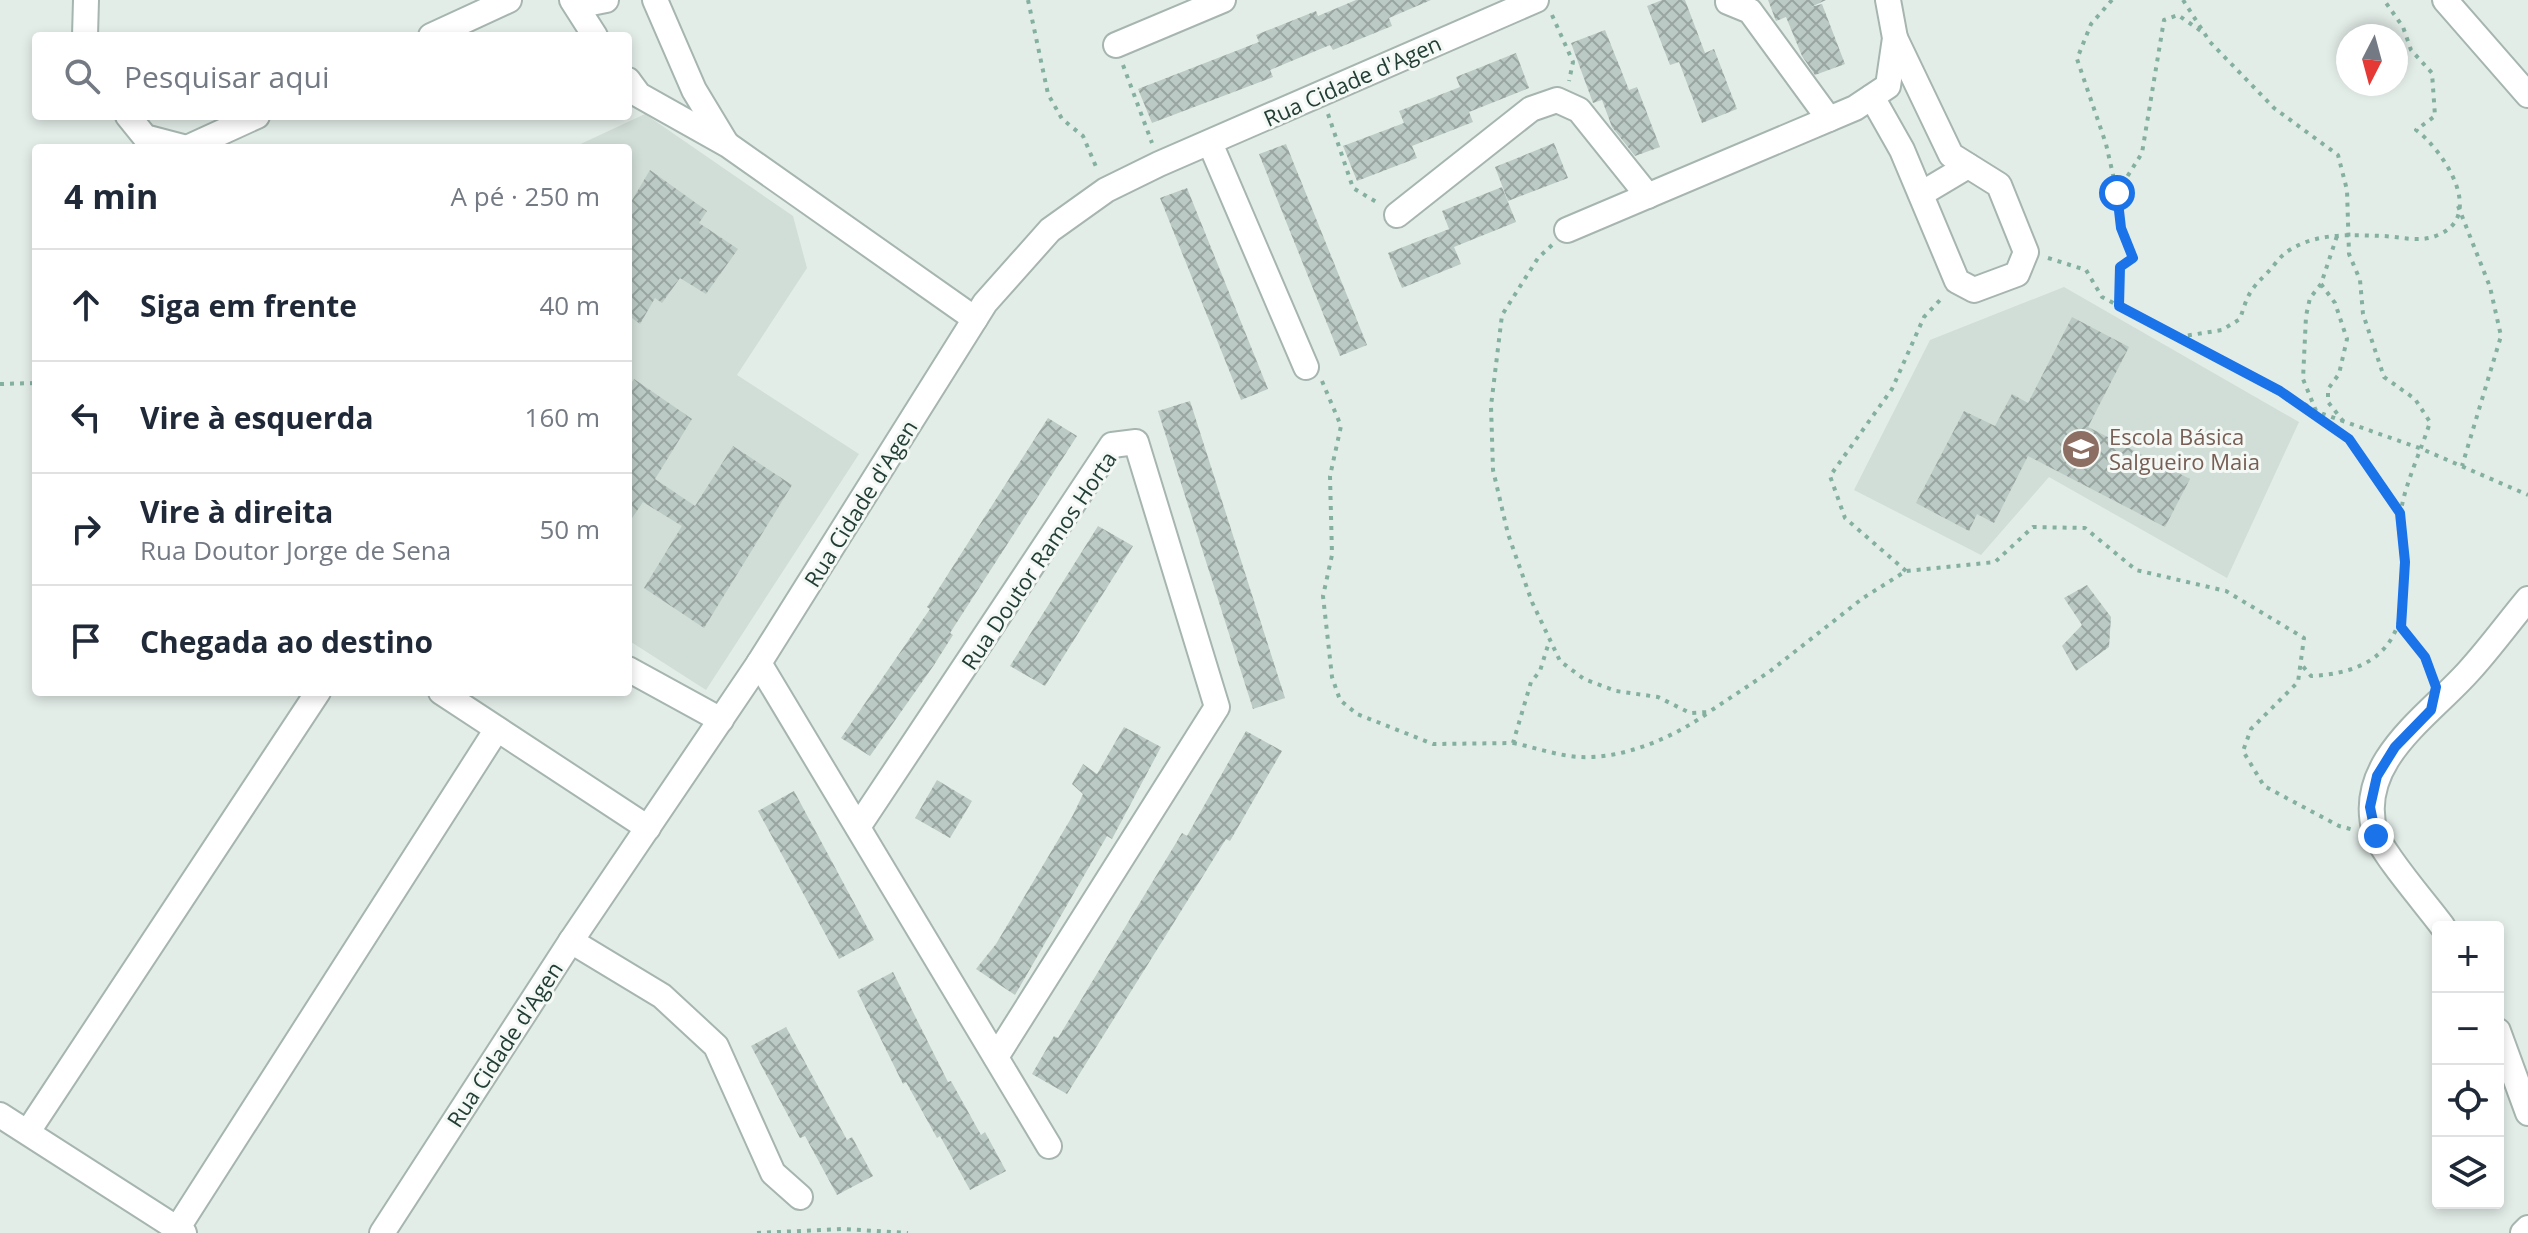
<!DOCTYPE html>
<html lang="pt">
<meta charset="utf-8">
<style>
:root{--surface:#fff;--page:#f2f2f3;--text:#1f2937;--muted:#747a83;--line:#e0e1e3}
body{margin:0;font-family:"Open Sans",sans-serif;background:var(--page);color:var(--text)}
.controls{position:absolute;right:24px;bottom:24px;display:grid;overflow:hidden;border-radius:8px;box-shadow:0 4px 12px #0003}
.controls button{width:72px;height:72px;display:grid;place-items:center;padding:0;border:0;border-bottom:2px solid var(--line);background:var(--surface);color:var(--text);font:40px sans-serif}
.compass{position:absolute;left:2336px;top:24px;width:72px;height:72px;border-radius:50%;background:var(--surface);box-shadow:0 4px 12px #0003;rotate:186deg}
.stop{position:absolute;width:24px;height:24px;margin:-18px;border:6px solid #1a73e8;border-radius:50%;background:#fff}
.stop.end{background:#1a73e8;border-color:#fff;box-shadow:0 2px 8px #0008}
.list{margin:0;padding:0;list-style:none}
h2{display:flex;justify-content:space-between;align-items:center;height:104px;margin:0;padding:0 32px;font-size:34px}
h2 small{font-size:26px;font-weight:400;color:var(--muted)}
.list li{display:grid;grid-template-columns:52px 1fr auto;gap:24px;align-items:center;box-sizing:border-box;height:112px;padding:0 32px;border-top:2px solid var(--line)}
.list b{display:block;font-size:30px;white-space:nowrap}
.list p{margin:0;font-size:26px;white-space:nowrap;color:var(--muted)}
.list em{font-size:26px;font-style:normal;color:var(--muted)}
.icon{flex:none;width:44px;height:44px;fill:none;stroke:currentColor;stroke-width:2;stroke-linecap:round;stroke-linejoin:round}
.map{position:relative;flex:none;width:2528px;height:1233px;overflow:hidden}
.search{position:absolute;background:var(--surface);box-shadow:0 4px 12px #0003;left:32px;top:32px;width:600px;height:88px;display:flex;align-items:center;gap:20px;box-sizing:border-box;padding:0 28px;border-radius:8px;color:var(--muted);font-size:30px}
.panel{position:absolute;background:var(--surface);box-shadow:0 4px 12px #0003;left:32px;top:144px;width:600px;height:552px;border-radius:8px}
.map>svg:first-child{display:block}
</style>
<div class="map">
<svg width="2528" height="1233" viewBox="0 0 2528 1233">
<defs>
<pattern id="building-cross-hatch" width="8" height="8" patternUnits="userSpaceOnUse" patternTransform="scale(2)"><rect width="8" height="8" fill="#bbcac4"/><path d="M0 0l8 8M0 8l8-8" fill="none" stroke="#98a5a0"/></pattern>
</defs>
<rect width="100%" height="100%" fill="#e3ede8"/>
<g fill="#d1ddd7">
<path d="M645 114 793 216 807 268 737 375 859 454 706 690 628 640V148H572Z"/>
<path d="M2064 287 2299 422 2227 578 2049 477 1981 555 1854 490 1930 340Z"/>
</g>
<g fill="url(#building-cross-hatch)">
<path d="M1356 0H1431L1389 18 1392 26 1333 50 1330 45 1270 70 1273 77 1152 123 1138 89 1259 42 1256 35 1316 11 1318 16Z"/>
<path d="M1662 0H1685L1705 53 1714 49 1737 109 1702 123 1679 62 1670 65 1647 6Z"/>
<path d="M1768 0H1826L1811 7 1822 4 1845 64 1815 75 1802 56 1786 17 1776 21Z"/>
<path d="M1605 30 1629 90 1637 87 1660 147 1635 156 1612 127 1602 100 1593 103 1571 43Z"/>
<path d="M1516 53 1529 88 1469 112 1473 122 1412 146 1417 158 1357 181 1343 146 1404 123 1399 111 1460 87 1456 77Z"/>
<path d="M1554 143 1568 178 1508 201 1495 167Z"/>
<path d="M1286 144 1367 345 1340 356 1259 154Z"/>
<path d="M650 170 707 211 699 223 738 249 706 294 680 278 662 303 655 298 640 324 628 315V207Z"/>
<path d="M1502 187 1516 222 1454 247 1461 264 1402 288 1388 253 1449 229 1442 211Z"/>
<path d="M1187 188 1268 389 1241 400 1160 198Z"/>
<path d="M2072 317 2129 347 2088 427 2190 479 2165 527 2028 456 1994 523 1977 514 1969 531 1916 503 1964 411 1995 426 2012 394 2028 403Z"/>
<path d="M634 379 692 419 655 479 695 506 733 446 792 485 704 628 644 588 682 526 643 502 628 524V388Z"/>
<path d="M1190 401 1285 698 1253 709 1158 411Z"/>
<path d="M1048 418 1077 436 950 633 953 635 934 665 870 756 841 738 930 609 927 607Z"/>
<path d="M1098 526 1133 546 1045 686 1010 666Z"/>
<path d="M2087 585 2111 617 2109 647 2076 671 2062 646 2082 625 2064 598Z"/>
<path d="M1124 727 1161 747 1112 839 1107 836 1015 995 976 969 996 944 1073 815 1083 794 1072 784 1083 764 1097 774Z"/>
<path d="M1246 731 1282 751 1230 841 1226 839 1067 1094 1032 1074 1054 1036 1058 1038 1182 833 1187 836Z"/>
<path d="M937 780 972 801 950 838 915 818Z"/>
<path d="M794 791 874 940 839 959 758 811Z"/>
<path d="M893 972 948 1082 951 1081 981 1135 985 1132 1006 1171 970 1190 940 1136 937 1138 906 1082 903 1084 857 991Z"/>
<path d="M786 1027 847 1140 852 1137 873 1176 837 1195 805 1136 800 1138 751 1046Z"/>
</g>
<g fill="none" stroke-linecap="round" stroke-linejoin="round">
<g stroke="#a6b5af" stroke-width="28">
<g id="minor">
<path d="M572 0 595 36"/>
<path d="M584 0 591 3 606 0"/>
<path d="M655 0 694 90 726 143"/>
<path d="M2445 0 2528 95"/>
<path d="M1728 2 1750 11 1829 119"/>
<path d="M85 36 86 0"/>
<path d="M431 36 509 0"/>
<path d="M1116 45 1223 0"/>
<path d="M628 80 639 95 728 145 975 319"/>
<path d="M1872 97 1902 150 1957 281 1974 290 2017 274 2026 252 1999 185 1951 155 1895 38"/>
<path d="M128 116 145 137 187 148"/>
<path d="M1210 143 1306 367"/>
<path d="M187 148 257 116"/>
<path d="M1921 194 1968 166"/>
<path d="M1397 215 1531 109 1557 100 1579 110 1648 196"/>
<path d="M1567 230 1855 108 1888 86 1895 38 1888 0"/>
<path d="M759 663 1049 1146"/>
<path d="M628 669 721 720"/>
<path d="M441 692 648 828"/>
<path d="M858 827 1112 445 1136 442 1217 707 996 1057"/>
<path d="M2443 927C2427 905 2382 854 2375 832 2355 762 2429 716 2469 671 2490 648 2508 623 2528 599"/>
<path d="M571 941 662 996 716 1046 773 1173 800 1197"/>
<path d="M2498 1031 2528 1113"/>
<path d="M0 1115 184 1233"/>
<path d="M29 1130 318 692"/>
<path d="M177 1229 497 729"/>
<path d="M382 1233 571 941 759 663 985 303 1050 230 1106 190 1159 164 1536 0"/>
<path d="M2523 1233 2528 1228"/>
</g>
</g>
<g stroke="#84b0a1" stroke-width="4" stroke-dasharray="4 6" stroke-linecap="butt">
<path d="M1028 0 1048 94 1062 119 1083 136 1097 169"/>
<path d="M2112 0 2091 24 2077 59 2106 144 2122 214 2121 228 2133 258 2120 267 2119 306"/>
<path d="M2183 0 2210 42 2274 108 2338 155 2347 190 2349 254 2360 280 2363 314 2384 377 2415 399 2430 422C2423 446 2401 493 2401 515 2400 529 2404 544 2404 558 2409 631 2389 672 2311 676L2301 664"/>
<path d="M1552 15 1573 62 1569 81"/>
<path d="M1123 65 1152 143"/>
<path d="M1328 114 1353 188 1378 203"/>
<path d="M2117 193 2142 153 2164 20 2178 15 2201 31"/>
<path d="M2458 206 2490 287 2501 336 2462 466"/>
<path d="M1552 245 1538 258 1502 315 1491 406 1493 470 1508 534 1532 602 1560 661 1584 679 1616 691 1658 697 1690 713 1709 712 1769 672 1863 598 1906 571 1995 562 2033 527 2085 528 2136 570 2226 591 2304 638 2298 682 2251 729 2243 751 2264 786 2339 826 2354 830"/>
<path d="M2048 258 2086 270 2102 297 2323 414 2422 449 2528 495"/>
<path d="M2321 284 2335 303 2347 339 2339 374 2328 389V402L2343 421"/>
<path d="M2178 337 2222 330 2240 319C2248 294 2249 291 2267 273 2274 266 2280 256 2288 251 2317 232 2351 235 2383 236 2402 237 2421 243 2438 235 2487 215 2442 149 2416 130L2435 116 2432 73 2411 50 2403 27 2384 0"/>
<path d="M1322 381 1341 426 1330 476 1332 555 1323 596 1332 677 1340 700 1357 714 1433 744 1513 743 1531 682 1540 671 1549 642"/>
<path d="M0 384 36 383"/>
<path d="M2296 403 2349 439 2400 513"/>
<path d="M2316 411 2303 379 2306 316 2310 298 2321 284 2337 236"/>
<path d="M1906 571 1845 518 1830 476 1892 389 1924 317 1942 298"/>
<path d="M2401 627 2425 657 2432 676"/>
<path d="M1513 743C1534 747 1558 756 1580 757 1624 759 1672 738 1708 713"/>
<path d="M757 1233 843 1229 908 1233"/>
</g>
<use href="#minor" stroke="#fff" stroke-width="24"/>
</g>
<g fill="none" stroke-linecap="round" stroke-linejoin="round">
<path stroke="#1a73e8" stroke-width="10" d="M2117 193 2121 228 2133 258 2120 267 2119 306 2280 391 2349 439 2400 513 2405 562 2401 627 2425 657 2436 687 2431 710 2395 747 2377 776 2370 807 2376 836"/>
</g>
<defs>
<g id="school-disc" transform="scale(2)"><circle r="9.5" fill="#8d6e63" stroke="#f4f9f6"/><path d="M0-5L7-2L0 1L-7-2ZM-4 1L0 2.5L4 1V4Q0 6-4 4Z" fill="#fff"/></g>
</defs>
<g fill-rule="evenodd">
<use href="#school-disc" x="2081" y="449"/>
</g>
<g text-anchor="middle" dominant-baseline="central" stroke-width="6" stroke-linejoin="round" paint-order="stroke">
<g font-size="22" fill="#233e36" stroke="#f4f9f6">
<text transform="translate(1352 80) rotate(-24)">Rua Cidade d'Agen</text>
<text transform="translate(860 503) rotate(-58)">Rua Cidade d'Agen</text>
<text transform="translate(1038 560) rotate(-56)">Rua Doutor Ramos Horta</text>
<text transform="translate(504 1044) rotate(-57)">Rua Cidade d'Agen</text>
</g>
<g font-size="22" fill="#785e54" stroke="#f4f9f6" text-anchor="start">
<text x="2109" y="436">Escola Básica<tspan x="2109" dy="25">Salgueiro Maia</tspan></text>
</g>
</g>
</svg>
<div class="controls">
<button>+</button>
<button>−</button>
<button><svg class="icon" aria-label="locate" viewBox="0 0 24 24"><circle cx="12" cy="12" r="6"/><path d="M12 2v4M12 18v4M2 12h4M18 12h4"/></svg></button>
<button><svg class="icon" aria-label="layers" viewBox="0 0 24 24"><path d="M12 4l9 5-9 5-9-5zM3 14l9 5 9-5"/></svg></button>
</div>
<svg class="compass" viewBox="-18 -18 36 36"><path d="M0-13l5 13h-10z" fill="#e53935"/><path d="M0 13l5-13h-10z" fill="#747a83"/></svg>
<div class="stop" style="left:2117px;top:193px"></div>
<div class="stop end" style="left:2376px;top:836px"></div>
<div class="search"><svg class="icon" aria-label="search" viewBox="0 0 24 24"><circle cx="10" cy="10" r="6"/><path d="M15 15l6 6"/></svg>Pesquisar aqui</div>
<section class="panel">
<h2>4 min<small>A pé · 250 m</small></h2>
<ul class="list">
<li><svg class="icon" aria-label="ahead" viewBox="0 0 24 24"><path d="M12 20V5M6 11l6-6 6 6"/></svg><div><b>Siga em frente</b></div><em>40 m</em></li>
<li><svg class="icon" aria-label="left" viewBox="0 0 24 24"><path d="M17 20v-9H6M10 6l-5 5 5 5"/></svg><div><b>Vire à esquerda</b></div><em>160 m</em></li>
<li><svg class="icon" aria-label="right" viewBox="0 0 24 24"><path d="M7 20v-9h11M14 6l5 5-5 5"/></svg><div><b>Vire à direita</b><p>Rua Doutor Jorge de Sena</p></div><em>50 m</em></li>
<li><svg class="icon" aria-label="arrive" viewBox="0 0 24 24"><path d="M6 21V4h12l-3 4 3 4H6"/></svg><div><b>Chegada ao destino</b></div></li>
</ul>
</section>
</div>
